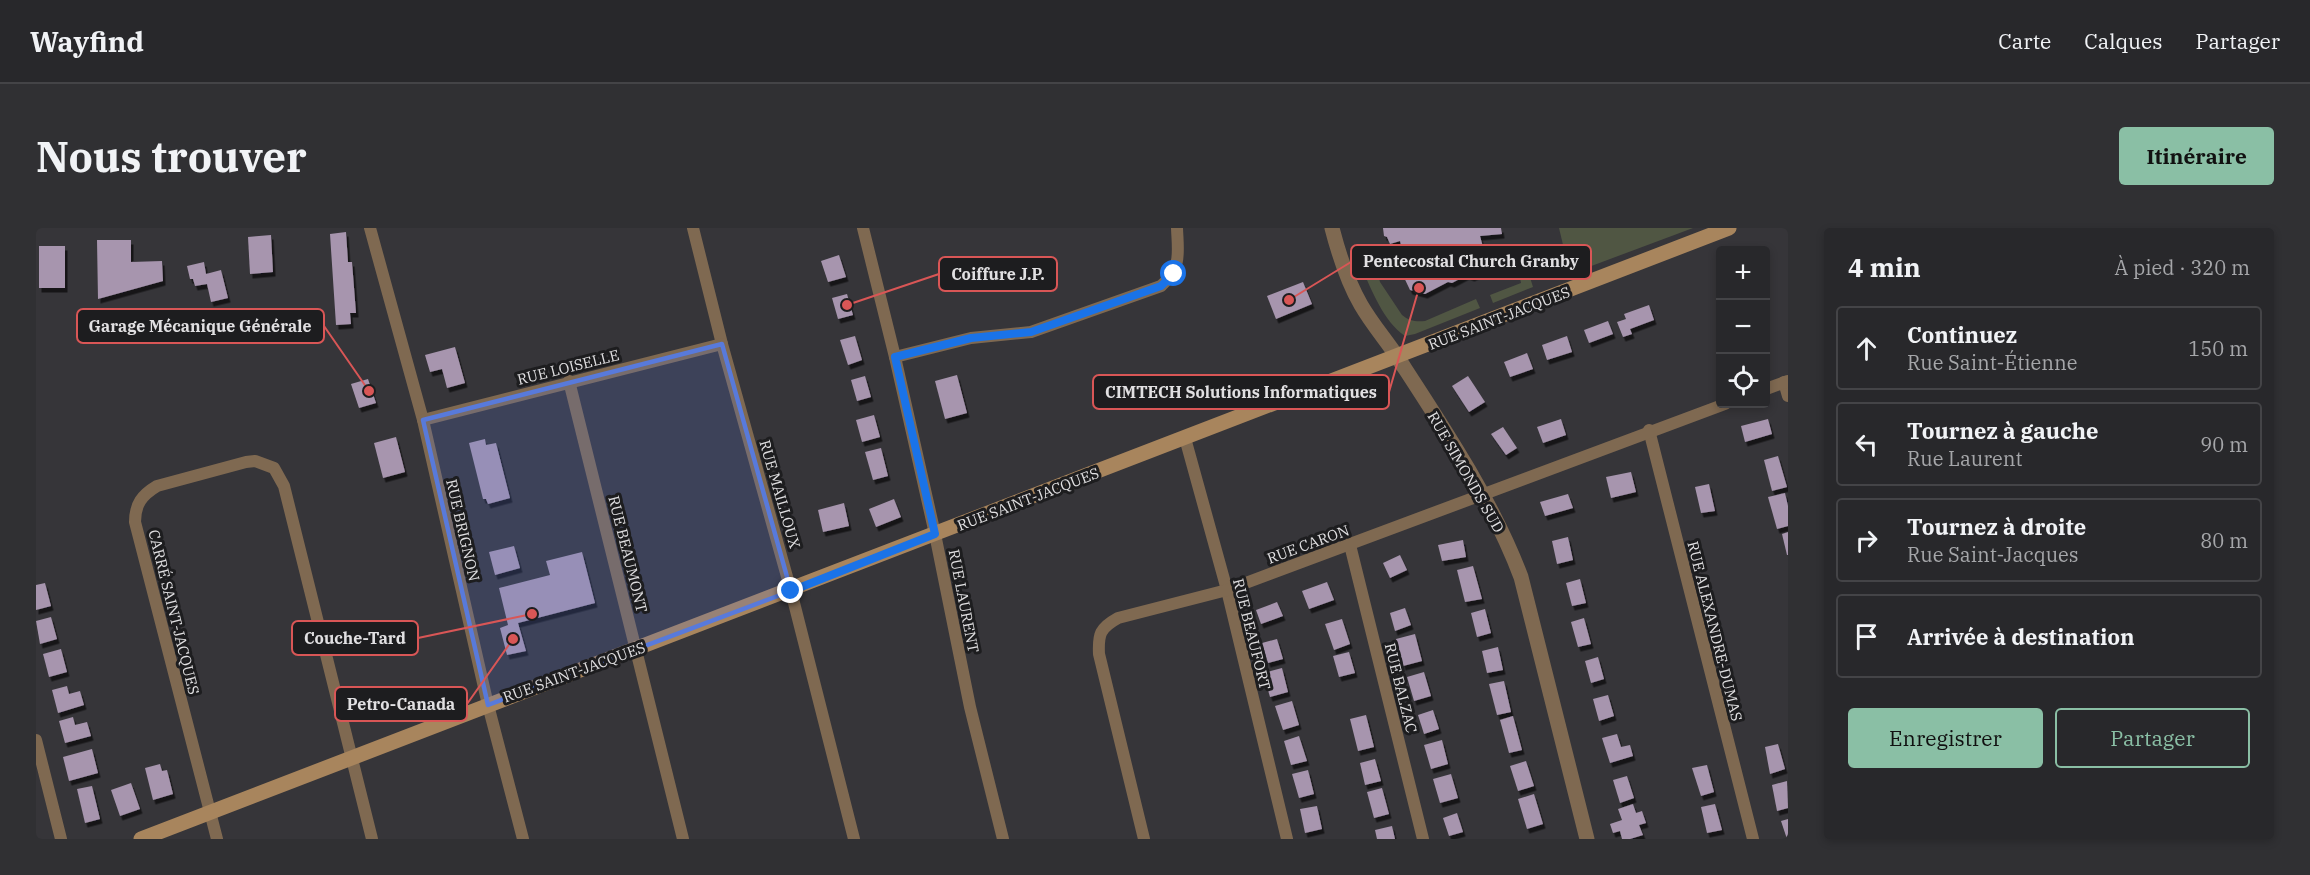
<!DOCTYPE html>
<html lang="fr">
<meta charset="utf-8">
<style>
:root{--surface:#28282b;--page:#303033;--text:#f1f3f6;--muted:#a5a6a9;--line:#444447;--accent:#8abfa5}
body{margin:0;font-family:"IBM Plex Serif",serif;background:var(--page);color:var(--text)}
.controls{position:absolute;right:18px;top:18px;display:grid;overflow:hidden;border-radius:6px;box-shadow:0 3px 9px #0003}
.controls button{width:54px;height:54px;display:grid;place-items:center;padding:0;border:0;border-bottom:2px solid var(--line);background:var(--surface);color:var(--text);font:30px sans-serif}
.stop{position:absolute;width:18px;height:18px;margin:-14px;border:4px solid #1a73e8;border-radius:50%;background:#fff}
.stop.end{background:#1a73e8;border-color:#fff;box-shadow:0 2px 6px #0008}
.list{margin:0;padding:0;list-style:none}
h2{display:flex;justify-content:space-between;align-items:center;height:78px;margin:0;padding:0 24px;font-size:26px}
h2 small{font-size:20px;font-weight:400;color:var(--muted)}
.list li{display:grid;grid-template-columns:39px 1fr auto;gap:18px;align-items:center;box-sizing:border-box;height:84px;margin:0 12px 12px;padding:0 12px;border:2px solid var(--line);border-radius:6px}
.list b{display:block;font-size:22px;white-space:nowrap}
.list p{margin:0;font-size:20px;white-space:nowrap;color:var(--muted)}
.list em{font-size:20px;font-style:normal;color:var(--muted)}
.actions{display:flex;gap:12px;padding:18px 24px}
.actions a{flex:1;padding:14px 0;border:2px solid var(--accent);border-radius:6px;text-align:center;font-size:21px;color:var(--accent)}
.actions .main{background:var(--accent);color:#111}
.icon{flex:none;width:33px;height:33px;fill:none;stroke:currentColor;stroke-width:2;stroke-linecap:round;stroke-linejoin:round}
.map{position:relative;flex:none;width:1752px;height:611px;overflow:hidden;border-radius:6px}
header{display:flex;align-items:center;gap:36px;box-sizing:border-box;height:84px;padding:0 30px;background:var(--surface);border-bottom:2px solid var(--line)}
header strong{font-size:28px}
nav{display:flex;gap:33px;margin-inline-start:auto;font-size:21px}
.intro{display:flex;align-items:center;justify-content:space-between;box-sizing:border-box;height:144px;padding:0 36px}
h1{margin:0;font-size:42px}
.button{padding:15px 27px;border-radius:6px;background:var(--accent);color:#111;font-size:21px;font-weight:700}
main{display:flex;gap:36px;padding:0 36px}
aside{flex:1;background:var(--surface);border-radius:6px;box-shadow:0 3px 9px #0003}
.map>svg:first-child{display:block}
</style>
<header>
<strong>Wayfind</strong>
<nav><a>Carte</a><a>Calques</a><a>Partager</a></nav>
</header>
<div class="intro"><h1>Nous trouver</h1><a class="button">Itinéraire</a></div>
<main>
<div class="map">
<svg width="1752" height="611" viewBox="0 0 1752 611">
<defs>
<filter id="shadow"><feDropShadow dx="2.5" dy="4.5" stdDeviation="0" flood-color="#0009"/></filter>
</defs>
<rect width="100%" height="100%" fill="#363539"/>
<g fill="#505643">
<path d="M1523 0H1657L1534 46Z"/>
<path d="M1338 35 1344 54 1366 87C1373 93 1380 94 1389 93L1440 71 1444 80 1379 106 1369 108C1347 93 1336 62 1325 39Z"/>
<path d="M1491 40 1497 59 1457 75 1454 67 1485 55 1483 45Z"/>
</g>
<g fill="#a795ae" filter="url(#shadow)">
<path d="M1347 0H1465L1466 6 1444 8 1453 41 1436 49 1431 47 1416 55 1412 54 1389 66 1374 62 1365 43 1368 40 1363 37 1360 23 1366 21 1364 13 1354 16 1351 9 1348 8Z"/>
<path d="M310 4 312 34H316L320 85H314L315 96 300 97 294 6Z"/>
<path d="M235 7 237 44 214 46 212 9Z"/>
<path d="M61 12H95V34L126 33 127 53 62 71Z"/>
<rect x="3" y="18" width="26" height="42"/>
<path d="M803 27 810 49 792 54 785 33Z"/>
<path d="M168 34 170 46 185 42 192 70 175 74 171 56 159 58 157 51H154L151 38Z"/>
<path d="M1267 54 1276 76 1240 91 1231 68Z"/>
<path d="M811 66 817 87 802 91 796 70Z"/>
<path d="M1613 77 1618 92 1594 101 1596 106 1587 109 1581 94 1590 91 1588 86Z"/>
<path d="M1572 93 1577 106 1553 115 1548 102Z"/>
<path d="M819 108 826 132 812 137 804 112Z"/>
<path d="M1531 108 1536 124 1511 132 1506 117Z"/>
<path d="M419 119 429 155 411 160 406 141 394 144 389 127Z"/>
<path d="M1491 125 1497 141 1474 149 1468 134Z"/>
<path d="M921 147 931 185 909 191 899 153Z"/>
<path d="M829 148 835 169 821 173 815 152Z"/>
<path d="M1432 148 1449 174 1433 184 1416 158Z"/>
<path d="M332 151 340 175 323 180 315 156Z"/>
<path d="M838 187 844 209 826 214 820 192Z"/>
<path d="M1525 191 1530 207 1507 215 1501 199Z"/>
<path d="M1732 191 1736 206 1709 214 1705 198Z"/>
<path d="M1467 199 1481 220 1470 227 1455 206Z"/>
<path d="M360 209 369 244 347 250 338 215Z"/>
<path d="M449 211 450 217 460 215 474 270 452 276 450 271H447L433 215Z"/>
<path d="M845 220 852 248 837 252 829 224Z"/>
<path d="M1742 228 1751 259 1736 263 1728 232Z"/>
<path d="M1595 244 1600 264 1575 270 1570 249Z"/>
<path d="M1673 256 1679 283 1665 285 1659 259Z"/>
<path d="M1749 265 1752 278V298L1741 301 1732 269Z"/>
<path d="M1532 266 1537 280 1509 288 1504 274Z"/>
<path d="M858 271 865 289 840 299 833 281Z"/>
<path d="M808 275 813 298 787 304 782 282Z"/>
<path d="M1752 304V327H1751L1746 306Z"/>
<path d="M1532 309 1537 332 1521 336 1516 313Z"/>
<path d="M1427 312 1430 329 1406 333 1402 317Z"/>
<path d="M478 318 484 340 459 347 453 324Z"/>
<path d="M546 324 559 375 482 395 490 423 471 427 464 400 472 397 463 360 514 347 510 333Z"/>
<path d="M1364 327 1371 342 1354 350 1347 335Z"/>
<path d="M1437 338 1446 371 1429 374 1421 342Z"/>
<path d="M1544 351 1550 375 1536 378 1530 355Z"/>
<path d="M1291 354 1298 372 1273 381 1266 363Z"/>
<path d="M9 355 15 378 0 382V357Z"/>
<path d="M1241 374 1247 388 1225 396 1220 382Z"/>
<path d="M1369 380 1375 397 1359 403 1354 385Z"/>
<path d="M1449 381 1455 405 1441 409 1435 385Z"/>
<path d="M15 389 21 411 4 416 0 393Z"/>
<path d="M1548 390 1555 416 1542 419 1535 394Z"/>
<path d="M1306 391 1314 416 1298 422 1289 396Z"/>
<path d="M1379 406 1386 433 1367 438 1360 411Z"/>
<path d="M1241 411 1247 431 1232 435 1226 415Z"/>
<path d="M1462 419 1467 442 1451 445 1446 423Z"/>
<path d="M25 421 31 444 13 449 7 426Z"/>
<path d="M1313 424 1319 445 1303 449 1297 428Z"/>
<path d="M1562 429 1568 451 1555 455 1549 433Z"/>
<path d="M1246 440 1252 464 1234 469 1227 445Z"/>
<path d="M1388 444 1395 468 1378 473 1371 449Z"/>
<path d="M1468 453 1475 484 1461 487 1453 456Z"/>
<path d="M31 458 33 466 44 463 48 477 22 485 16 462Z"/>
<path d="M1572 467 1578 488 1563 493 1557 471Z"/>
<path d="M1256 473 1263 497 1247 502 1239 478Z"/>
<path d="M1397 482 1403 501 1388 506 1382 487Z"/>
<path d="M1330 487 1338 519 1322 523 1314 491Z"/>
<path d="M1477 488 1486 522 1473 525 1464 492Z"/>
<path d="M37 489 39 497 51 494 55 508 29 515 23 493Z"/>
<path d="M1581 506 1585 519 1594 517 1597 528 1574 535 1566 510Z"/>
<path d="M1263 508 1271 533 1255 537 1248 513Z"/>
<path d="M1406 512 1412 536 1395 541 1388 517Z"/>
<path d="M1742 516 1749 541 1734 546 1729 519Z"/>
<path d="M56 521 62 545 33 553 27 529Z"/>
<path d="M1339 531 1345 553 1329 557 1324 535Z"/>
<path d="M1490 533 1498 558 1482 563 1474 538Z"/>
<path d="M124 536 126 543 131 542 137 566 117 572 109 540Z"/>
<path d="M1671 537 1678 564 1665 568 1656 540Z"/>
<path d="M1272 542 1278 566 1263 570 1256 546Z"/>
<path d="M1415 546 1422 570 1404 575 1397 551Z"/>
<path d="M1591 548 1598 570 1584 575 1577 552Z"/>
<path d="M1751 553 1752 580 1741 583 1736 557Z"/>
<path d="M95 555 104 581 84 588 75 562Z"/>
<path d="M56 558 64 591 49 595 41 561Z"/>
<path d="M1346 560 1353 586 1338 590 1331 564Z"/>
<path d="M1498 566 1507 596 1491 601 1482 571Z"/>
<path d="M1597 576 1600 585 1606 583 1610 595 1603 597 1607 607 1594 611H1586L1584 603 1577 605 1574 596 1586 592 1582 581Z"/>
<path d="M1679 576 1686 602 1671 605 1665 579Z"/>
<path d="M1281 578 1286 601 1269 605 1264 581Z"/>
<path d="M1421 585 1427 604 1413 608 1407 590Z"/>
<path d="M1752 591V611H1751L1745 593Z"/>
<path d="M1356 598 1359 611H1341L1339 602Z"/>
</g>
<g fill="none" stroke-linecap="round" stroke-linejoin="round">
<g stroke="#7f6951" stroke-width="12">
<path d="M334 0 387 192 452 477 487 611"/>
<path d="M657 0 686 116 755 363 818 611"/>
<path d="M827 0 859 129 899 306 934 479 967 611"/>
<path d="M859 129 935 110 995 104 1125 58C1146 39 1142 26 1141 0"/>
<path d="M533 153 647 611"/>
<path d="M1748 154 1752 168"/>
<path d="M1730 161 1752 153"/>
<path d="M387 192 686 116"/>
<path d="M1613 202 1717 611"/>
<path d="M1149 210 1191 362 1251 611"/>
<path d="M1314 317 1387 611"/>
<path d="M0 512 25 611"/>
<path d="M181 611 99 294C99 276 106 267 121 258L210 234 219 233 238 240 248 258 336 611"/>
<path d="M1108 611 1063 426C1062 406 1064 400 1082 390L1191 362 1689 176"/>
</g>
<path stroke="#7f6951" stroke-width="15" d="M1296 0C1303 27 1311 53 1325 77 1336 96 1350 112 1362 130 1407 199 1456 272 1485 349L1551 611"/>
<path stroke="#a8855d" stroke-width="15" d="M105 611 1693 0"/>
</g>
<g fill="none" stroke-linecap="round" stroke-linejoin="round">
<path stroke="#1a73e8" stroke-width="8" d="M755 363 899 306 859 129 935 110 995 104 1125 58 1138 46"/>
</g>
<path fill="#587adb" fill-opacity="0.2" stroke="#587adb" stroke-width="4.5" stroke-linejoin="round" d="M686 116 755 363 452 477 387 192Z"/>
<g text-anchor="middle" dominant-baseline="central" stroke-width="6" stroke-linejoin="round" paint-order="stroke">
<g font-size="15" fill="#e1e0e2" stroke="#1d1d1f">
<text transform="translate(1463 90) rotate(-21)">RUE SAINT-JACQUES</text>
<text transform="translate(532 139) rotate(-14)">RUE LOISELLE</text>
<text transform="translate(1430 244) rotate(60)">RUE SIMONDS SUD</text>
<text transform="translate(744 266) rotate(74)">RUE MAILLOUX</text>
<text transform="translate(992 271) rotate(-21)">RUE SAINT-JACQUES</text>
<text transform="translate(427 302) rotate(77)">RUE BRIGNON</text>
<text transform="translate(1272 316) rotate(-20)">RUE CARON</text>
<text transform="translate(592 326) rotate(76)">RUE BEAUMONT</text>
<text transform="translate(928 373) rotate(79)">RUE LAURENT</text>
<text transform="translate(138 384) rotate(76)">CARRÉ SAINT-JACQUES</text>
<text transform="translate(1679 403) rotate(76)">RUE ALEXANDRE-DUMAS</text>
<text transform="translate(1216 406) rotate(76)">RUE BEAUFORT</text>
<text transform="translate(538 444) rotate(-20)">RUE SAINT-JACQUES</text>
<text transform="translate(1365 460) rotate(76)">RUE BALZAC</text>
</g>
</g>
<path fill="none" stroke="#d95656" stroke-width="2" d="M1253 72L1315 34M811 77L903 46M333 163L288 98M1383 60L1353 164M496 386L382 410M477 411L431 476"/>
<g fill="#d95656" stroke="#1d1d1f" stroke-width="2">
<circle cx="1253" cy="72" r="6"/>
<circle cx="811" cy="77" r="6"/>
<circle cx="333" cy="163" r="6"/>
<circle cx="1383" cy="60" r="6"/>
<circle cx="496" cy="386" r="6"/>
<circle cx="477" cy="411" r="6"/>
</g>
<g fill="#1d1d1f" stroke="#d95656" stroke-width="2">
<rect x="1315" y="17" width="240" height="34" rx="6"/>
<rect x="903" y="29" width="118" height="34" rx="6"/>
<rect x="41" y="81" width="247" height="34" rx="6"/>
<rect x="1057" y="147" width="296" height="34" rx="6"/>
<rect x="256" y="393" width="126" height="34" rx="6"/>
<rect x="299" y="459" width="132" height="34" rx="6"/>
</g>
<g font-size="16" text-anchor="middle" font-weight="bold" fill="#e1e0e2">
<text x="1435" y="39">Pentecostal Church Granby</text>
<text x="962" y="52">Coiffure J.P.</text>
<text x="164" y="104">Garage Mécanique Générale</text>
<text x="1205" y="170">CIMTECH Solutions Informatiques</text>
<text x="319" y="416">Couche-Tard</text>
<text x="365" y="482">Petro-Canada</text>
</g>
</svg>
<div class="controls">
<button>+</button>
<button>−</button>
<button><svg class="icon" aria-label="locate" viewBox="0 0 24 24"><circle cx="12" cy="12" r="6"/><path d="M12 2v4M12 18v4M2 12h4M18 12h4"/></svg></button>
</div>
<div class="stop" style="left:1138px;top:46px"></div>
<div class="stop end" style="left:755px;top:363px"></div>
</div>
<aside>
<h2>4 min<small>À pied · 320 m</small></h2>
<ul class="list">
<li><svg class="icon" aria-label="ahead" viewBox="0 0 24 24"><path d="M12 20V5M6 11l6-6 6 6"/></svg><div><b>Continuez</b><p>Rue Saint-Étienne</p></div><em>150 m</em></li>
<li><svg class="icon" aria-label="left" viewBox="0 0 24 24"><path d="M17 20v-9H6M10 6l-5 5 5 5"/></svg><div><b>Tournez à gauche</b><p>Rue Laurent</p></div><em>90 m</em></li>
<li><svg class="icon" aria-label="right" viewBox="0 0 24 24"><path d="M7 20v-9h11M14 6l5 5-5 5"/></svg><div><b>Tournez à droite</b><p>Rue Saint-Jacques</p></div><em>80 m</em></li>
<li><svg class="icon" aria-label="arrive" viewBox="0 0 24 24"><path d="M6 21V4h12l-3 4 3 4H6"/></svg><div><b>Arrivée à destination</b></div></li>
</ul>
<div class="actions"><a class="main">Enregistrer</a><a>Partager</a></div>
</aside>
</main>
